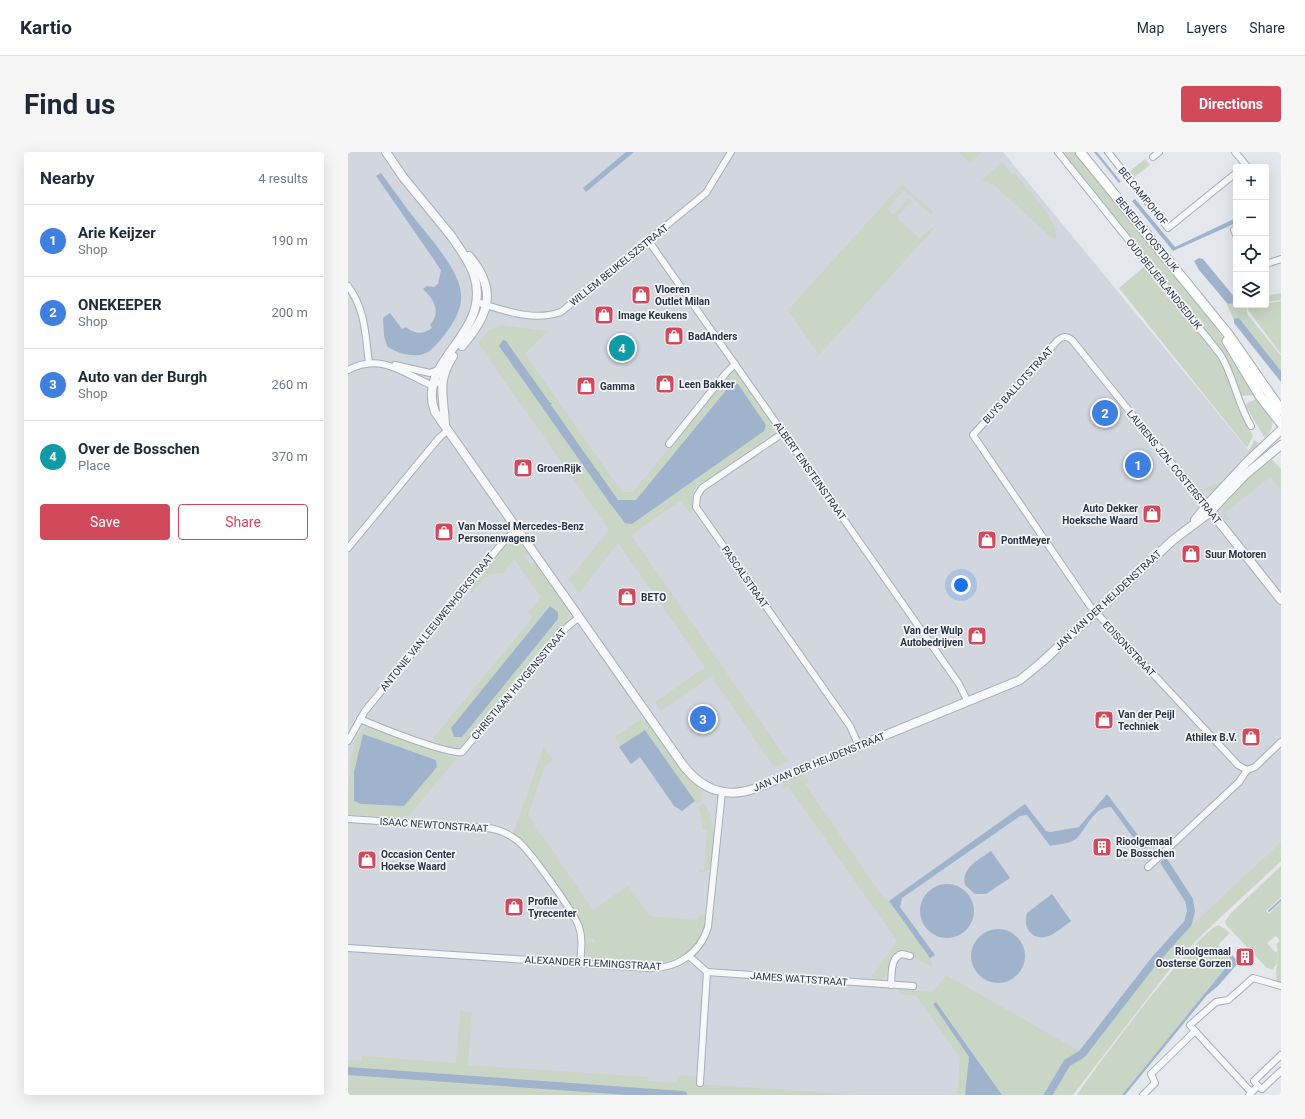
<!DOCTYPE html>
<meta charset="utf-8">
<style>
:root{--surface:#fff;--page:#f6f6f7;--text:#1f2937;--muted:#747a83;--line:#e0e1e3;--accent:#d1495b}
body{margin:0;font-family:Roboto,sans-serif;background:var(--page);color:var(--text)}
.controls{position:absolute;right:12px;top:12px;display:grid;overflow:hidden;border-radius:4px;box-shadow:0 4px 16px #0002}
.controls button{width:36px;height:36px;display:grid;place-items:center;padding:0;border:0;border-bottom:1px solid var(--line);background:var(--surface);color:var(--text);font:20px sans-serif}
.you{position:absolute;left:613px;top:433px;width:14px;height:14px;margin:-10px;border:3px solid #fff;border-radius:50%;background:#1a73e8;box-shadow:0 0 0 6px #1a73e833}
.badge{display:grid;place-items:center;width:26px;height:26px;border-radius:50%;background:var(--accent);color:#fff;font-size:13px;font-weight:700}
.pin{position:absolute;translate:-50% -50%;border:2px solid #fff;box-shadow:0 1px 4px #0006}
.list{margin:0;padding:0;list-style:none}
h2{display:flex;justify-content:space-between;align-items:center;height:52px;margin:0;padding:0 16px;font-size:17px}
h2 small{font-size:13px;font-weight:400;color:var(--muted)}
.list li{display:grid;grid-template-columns:26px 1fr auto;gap:12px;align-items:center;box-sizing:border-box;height:72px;padding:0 16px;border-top:1px solid var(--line)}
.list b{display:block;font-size:15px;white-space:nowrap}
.list p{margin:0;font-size:13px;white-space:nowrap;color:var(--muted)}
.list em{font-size:13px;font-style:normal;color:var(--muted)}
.actions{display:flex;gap:8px;padding:12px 16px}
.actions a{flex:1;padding:9px 0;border:1px solid var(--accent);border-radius:4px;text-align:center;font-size:14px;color:var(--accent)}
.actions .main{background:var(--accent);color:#fff}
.icon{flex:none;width:22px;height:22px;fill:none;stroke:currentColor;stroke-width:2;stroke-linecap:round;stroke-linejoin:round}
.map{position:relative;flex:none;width:933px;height:943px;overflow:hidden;border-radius:4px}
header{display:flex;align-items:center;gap:24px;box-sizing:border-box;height:56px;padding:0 20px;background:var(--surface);border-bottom:1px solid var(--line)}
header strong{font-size:19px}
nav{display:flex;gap:22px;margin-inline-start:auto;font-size:14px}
.intro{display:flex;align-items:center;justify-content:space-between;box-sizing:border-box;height:96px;padding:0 24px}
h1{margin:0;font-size:28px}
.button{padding:10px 18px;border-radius:4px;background:var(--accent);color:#fff;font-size:14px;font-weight:700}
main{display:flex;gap:24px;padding:0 24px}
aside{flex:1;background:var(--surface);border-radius:4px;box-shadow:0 4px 16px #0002}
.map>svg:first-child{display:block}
</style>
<header>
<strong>Kartio</strong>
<nav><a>Map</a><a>Layers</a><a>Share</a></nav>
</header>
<div class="intro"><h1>Find us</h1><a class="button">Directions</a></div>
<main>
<aside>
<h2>Nearby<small>4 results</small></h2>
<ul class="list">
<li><span class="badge" style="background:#3f7fe0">1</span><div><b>Arie Keijzer</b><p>Shop</p></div><em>190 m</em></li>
<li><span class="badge" style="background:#3f7fe0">2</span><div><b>ONEKEEPER</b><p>Shop</p></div><em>200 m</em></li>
<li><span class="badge" style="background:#3f7fe0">3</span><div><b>Auto van der Burgh</b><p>Shop</p></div><em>260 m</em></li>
<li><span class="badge" style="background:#0f9aa8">4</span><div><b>Over de Bosschen</b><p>Place</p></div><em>370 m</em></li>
</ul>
<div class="actions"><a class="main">Save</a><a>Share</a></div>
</aside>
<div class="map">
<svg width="933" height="943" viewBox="0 0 933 943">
<rect width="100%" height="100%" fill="#e4e7ec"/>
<path fill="#d2d6de" d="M0 0H655L933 338V696L847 775 700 943H444L0 911Z"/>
<g fill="#c9d6c5" fill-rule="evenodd">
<path d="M611 0H634L622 12Z"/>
<path d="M714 0H727L868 176 923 263C926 273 924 278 917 286L898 255 899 251 907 248 905 243 894 244 885 220 867 190Z"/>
<path d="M797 7 802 13 786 25 782 19Z"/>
<path d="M654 10 664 22H667C676 33 715 74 707 87L706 88 646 33 634 28Z"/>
<path d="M554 32 585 60 583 63 556 38 539 57 546 63 560 46 564 49 549 66 571 86 584 76 586 77 471 203 440 158Z"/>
<path d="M797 114 869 205 879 224 891 259 905 284 899 296 771 136Z"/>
<path d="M933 141V148L918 150V144Z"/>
<path d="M933 149V202L900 158V156L904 154Z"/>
<path d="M878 150 881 152 888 151V153H902L898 157 900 163 933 204V219L891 166 886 168Z"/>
<path d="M153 173 200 179 177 202 274 340H285L381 223 385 226 386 225 384 221 390 222 409 250 410 255H413C420 265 427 272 421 284L356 330H348C349 336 345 340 344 346 343 352 346 356 343 362L332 349 283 383 440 609 426 615 363 524 313 559 307 550 357 515 270 391 231 441 221 427 261 378 130 191 141 178Z"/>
<path d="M906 288 912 292 872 336 865 340 857 338C861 331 867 334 873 330 887 320 900 303 906 288Z"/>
<path d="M922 305 933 317V338L922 325 877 361 882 368H877C864 350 909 317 922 305Z"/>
<path d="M164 390C172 389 176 393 181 400L176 404 182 412 187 409 221 458 220 468 119 591C110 599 93 597 86 588V585L185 465 177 458 181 460 193 445 166 407 155 422C140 417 133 431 125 441L121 437 157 394ZM202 454 210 460V467L114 585H106L103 576Z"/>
<path d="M292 568 299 569 337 622 354 639 353 649 349 652 297 579 273 594 267 585Z"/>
<path d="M19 575 108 607 59 666 0 663C0 642 0 581 19 575ZM15 582 87 607 89 615 56 654 13 652 6 649V620Z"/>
<path d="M196 595 205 608 197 614 180 663 245 758 280 734 302 764 350 768 351 763 359 764C350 815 311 813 271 810 260 809 246 811 239 803L237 792 243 788 246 792 248 790 244 786 237 790 235 776 229 763 184 698 165 681Z"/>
<path d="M452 623 458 625 461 629 457 632 534 744 541 749 582 806 584 815 552 799 543 804C539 814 544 824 531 828L525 825 524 822H526L549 789 440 634 435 636 437 629Z"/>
<path d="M355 651C371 668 364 694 363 715L360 719 350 720 351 718H356L359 678H354V666L352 665 353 663 350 655Z"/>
<path d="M933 690V709L859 778 829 808 725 943H702L720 913 734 904 844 769 846 771Z"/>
<path d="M933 714V745L918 759 921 762 933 750V832L929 830C926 817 933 804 928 792L932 789 928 784 919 791 927 800 930 799V810L924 818 918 815 879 774 877 769 883 761Z"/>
<path d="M871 773 882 781 870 793 884 808 774 943H729C746 917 849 779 871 773Z"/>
<path d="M598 823 733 900C712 910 708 924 697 943H654L588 850 585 852 621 905 617 943H609L612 906 568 844 553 842 550 837 585 840Z"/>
<path d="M112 859 124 860 120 913 300 925V929L329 931 330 923 348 925V932L511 943H0V908L14 909V904L108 911Z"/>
</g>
<g fill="#9fb4cc">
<path d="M278 0H286L238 40 235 36Z"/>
<path d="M746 0H749L773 30 771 31Z"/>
<path d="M33 21C42 33 51 46 60 58 75 78 112 117 113 142 115 162 97 184 84 197 73 208 50 203 39 194L36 184 35 166 42 161 54 177 58 175C66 182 75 183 84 176L82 173C94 160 85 146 75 137L79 134 86 135 90 132 93 118 28 24Z"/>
<path d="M787 47 827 95 888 66V71L825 99 784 49Z"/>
<path d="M851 106 855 107 888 147V151L881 152 878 150 851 118 846 109Z"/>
<path d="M891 166 933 219V230L886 171V167Z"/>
<path d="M155 188 158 189 202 251H204L203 253 250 320 252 319 251 321 270 348H288L384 231 390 232 418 273 416 279 284 372 277 371 261 350 151 194Z"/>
<path d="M202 454 210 460V467L114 585H106L103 576Z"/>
<path d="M297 578 347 649 334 659 326 654 292 605 283 612 271 595Z"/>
<path d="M15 582 88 608 89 615 56 654 13 652 6 649V620Z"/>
<path d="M759 642 799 695 794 698 763 655C745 655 740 675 729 686 723 692 710 692 702 694L679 663 672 664 554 746 552 755 587 803 582 806 541 749 677 652 698 679 702 680 731 675Z"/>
<path d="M643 699 662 726 638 742H627L617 733C613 715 631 708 643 699Z"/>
<circle cx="599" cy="759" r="27"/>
<path d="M704 742 723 769C712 777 694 795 681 779 677 773 677 767 679 761Z"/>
<circle cx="650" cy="804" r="27"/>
<path d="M876 795 891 810 870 834 859 843 777 943H774L884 808 874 797Z"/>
<path d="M588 850 654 943H617L621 905 585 852Z"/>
</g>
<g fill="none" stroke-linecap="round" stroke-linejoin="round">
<path stroke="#9fb4cc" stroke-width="2" d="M921 759 933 748"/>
<g stroke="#9fb4cc" stroke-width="8">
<path d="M0 919 335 943"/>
<path d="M700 943 719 911 734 902 806 809 840 771 843 759 841 748 817 711"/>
</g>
<g stroke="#a9aeb7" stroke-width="8">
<g id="minor">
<path d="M710 0 872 202C886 224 889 251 903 274"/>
<path d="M760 0 820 76 888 21"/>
<path d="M887 0 898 13 896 15"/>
<path d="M805 5 811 0"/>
<path d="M886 78 888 83"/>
<path d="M300 88 611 532 620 550"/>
<path d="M918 112 933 107"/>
<path d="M0 134C18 159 17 182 21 211"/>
<path d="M128 150C156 158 184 170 213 160L358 41 383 0"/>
<path d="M47 213 82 221 90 218"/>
<path d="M0 218C33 201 53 220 83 233L89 231"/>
<path d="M435 281 354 336 349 344 348 355 502 574 511 594"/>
<path d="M321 292 378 221 387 212"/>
<path d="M858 354 724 188C719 184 715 184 710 188L625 283 742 454 890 613 899 618"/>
<path d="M0 396 91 286 100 278"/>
<path d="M12 567C28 574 100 603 114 600L217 477 231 465"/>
<path d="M0 589 17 559 156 389 169 377"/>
<path d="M0 667 139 676C150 677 161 682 170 689 182 699 226 760 231 775 235 787 233 799 232 812"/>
<path d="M800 715 891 630 899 618 907 615 933 590"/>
<path d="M0 796 301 816C328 817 352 802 360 775L374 640"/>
<path d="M341 804 359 820 565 834"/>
<path d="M543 833C544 822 542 805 554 802L562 804"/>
<path d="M847 879 903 940"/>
<path d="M352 931 359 820"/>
<path d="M910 934 914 937 933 919"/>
<path d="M795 943 807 931 803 922 847 879 842 873 868 850 880 848 905 826 933 834"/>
<path d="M901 943 910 934 906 929 933 903"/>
</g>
</g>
<g stroke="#a9aeb7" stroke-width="10">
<g id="tertiary">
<path d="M38 0 55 25 104 85"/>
<path d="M101 81C110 94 121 108 126 123 145 183 67 208 87 260L335 613C354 638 379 647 408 636L672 528 694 510 825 388 861 361 897 323 933 293"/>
<path d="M114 194C141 163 150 138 121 104"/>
<path d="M97 273C96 245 88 230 105 204"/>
<path d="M860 356 933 448"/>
<path d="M847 368 858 354 900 309 933 278"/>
</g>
</g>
<g stroke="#a9aeb7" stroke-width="11">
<g id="secondary">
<path d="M732 0 880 182 933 258"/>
<path d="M879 189 912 244 933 271"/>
</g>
</g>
<use href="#minor" stroke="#f7f8fa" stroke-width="6"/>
<use href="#tertiary" stroke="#f7f8fa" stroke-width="8"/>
<use href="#secondary" stroke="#fff" stroke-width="9"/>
</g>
<defs>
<g id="shop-square" transform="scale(1)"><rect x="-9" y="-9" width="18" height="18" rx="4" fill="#d1495b" stroke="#f4f6f9"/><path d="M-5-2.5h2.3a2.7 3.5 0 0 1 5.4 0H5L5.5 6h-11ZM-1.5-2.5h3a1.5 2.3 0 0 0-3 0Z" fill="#fff"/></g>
<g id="building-square" transform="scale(1)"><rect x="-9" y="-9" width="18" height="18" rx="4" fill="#d1495b" stroke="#f4f6f9"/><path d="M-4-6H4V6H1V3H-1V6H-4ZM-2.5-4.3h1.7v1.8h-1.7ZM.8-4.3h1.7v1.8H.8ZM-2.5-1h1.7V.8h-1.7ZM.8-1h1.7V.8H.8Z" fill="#fff"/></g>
</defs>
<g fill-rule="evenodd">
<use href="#shop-square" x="293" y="143"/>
<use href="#shop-square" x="256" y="163"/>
<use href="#shop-square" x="326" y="184"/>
<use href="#shop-square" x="317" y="232"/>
<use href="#shop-square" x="238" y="234"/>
<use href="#shop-square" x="175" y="316"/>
<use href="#shop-square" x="804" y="362"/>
<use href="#shop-square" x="96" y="380"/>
<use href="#shop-square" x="639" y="388"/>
<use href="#shop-square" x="843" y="402"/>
<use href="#shop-square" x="279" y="445"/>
<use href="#shop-square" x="629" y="484"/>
<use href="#shop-square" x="756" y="568"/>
<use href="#shop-square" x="903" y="585"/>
<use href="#building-square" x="754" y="695"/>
<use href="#shop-square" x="19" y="708"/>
<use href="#shop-square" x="166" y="755"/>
<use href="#building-square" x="897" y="805"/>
</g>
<g text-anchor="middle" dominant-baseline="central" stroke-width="3.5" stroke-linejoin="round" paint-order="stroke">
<g font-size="10" fill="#2b3445" stroke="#f4f6f9">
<text transform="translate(795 44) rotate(51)">BELCAMPOHOF</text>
<text transform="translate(799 82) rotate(51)">BENEDEN OOSTDIJK</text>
<text transform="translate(271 113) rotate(-39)">WILLEM BEUKELSZSTRAAT</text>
<text transform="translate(816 132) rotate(51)">OUD-BEIJERLANDSEDIJK</text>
<text transform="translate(670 233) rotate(-48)">BUYS BALLOTSTRAAT</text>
<text transform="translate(826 315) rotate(51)">LAURENS JZN. COSTERSTRAAT</text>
<text transform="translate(462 319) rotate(55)">ALBERT EINSTEINSTRAAT</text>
<text transform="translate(397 425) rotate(55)">PASCALSTRAAT</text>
<text transform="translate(760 448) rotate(-43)">JAN VAN DER HEIJDENSTRAAT</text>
<text transform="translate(89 470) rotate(-51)">ANTONIE VAN LEEUWENHOEKSTRAAT</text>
<text transform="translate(781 497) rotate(47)">EDISONSTRAAT</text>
<text transform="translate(171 532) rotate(-50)">CHRISTIAAN HUYGENSSTRAAT</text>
<text transform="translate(471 610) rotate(-22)">JAN VAN DER HEIJDENSTRAAT</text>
<text transform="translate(86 673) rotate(4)">ISAAC NEWTONSTRAAT</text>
<text transform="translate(245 811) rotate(3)">ALEXANDER FLEMINGSTRAAT</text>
<text transform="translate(451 827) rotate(4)">JAMES WATTSTRAAT</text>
</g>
<g font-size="10" font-weight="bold" fill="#2b3445" stroke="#f4f6f9" text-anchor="start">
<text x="307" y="137">Vloeren<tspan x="307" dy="12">Outlet Milan</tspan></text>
<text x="270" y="163">Image Keukens</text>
<text x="340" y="184">BadAnders</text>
<text x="331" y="232">Leen Bakker</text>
<text x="252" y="234">Gamma</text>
<text x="189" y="316">GroenRijk</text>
<text x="790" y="356" text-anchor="end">Auto Dekker<tspan x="790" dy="12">Hoeksche Waard</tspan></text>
<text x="110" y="374">Van Mossel Mercedes-Benz<tspan x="110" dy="12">Personenwagens</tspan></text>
<text x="653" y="388">PontMeyer</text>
<text x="857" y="402">Suur Motoren</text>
<text x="293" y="445">BETO</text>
<text x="615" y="478" text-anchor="end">Van der Wulp<tspan x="615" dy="12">Autobedrijven</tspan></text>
<text x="770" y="562">Van der Peijl<tspan x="770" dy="12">Techniek</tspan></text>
<text x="889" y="585" text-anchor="end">Athilex B.V.</text>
<text x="768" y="689">Rioolgemaal<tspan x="768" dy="12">De Bosschen</tspan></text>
<text x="33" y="702">Occasion Center<tspan x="33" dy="12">Hoekse Waard</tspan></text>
<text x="180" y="749">Profile<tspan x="180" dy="12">Tyrecenter</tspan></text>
<text x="883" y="799" text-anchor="end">Rioolgemaal<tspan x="883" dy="12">Oosterse Gorzen</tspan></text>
</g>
</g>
</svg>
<div class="controls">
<button>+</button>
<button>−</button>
<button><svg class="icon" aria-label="locate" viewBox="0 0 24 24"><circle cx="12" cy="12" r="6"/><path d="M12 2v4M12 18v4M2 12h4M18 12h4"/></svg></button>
<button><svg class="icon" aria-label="layers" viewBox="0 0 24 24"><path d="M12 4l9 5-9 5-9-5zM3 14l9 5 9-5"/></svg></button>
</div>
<div class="you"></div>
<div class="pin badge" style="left:790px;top:313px;background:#3f7fe0">1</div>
<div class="pin badge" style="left:757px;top:261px;background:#3f7fe0">2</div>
<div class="pin badge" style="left:355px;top:567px;background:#3f7fe0">3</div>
<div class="pin badge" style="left:274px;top:196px;background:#0f9aa8">4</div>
</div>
</main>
